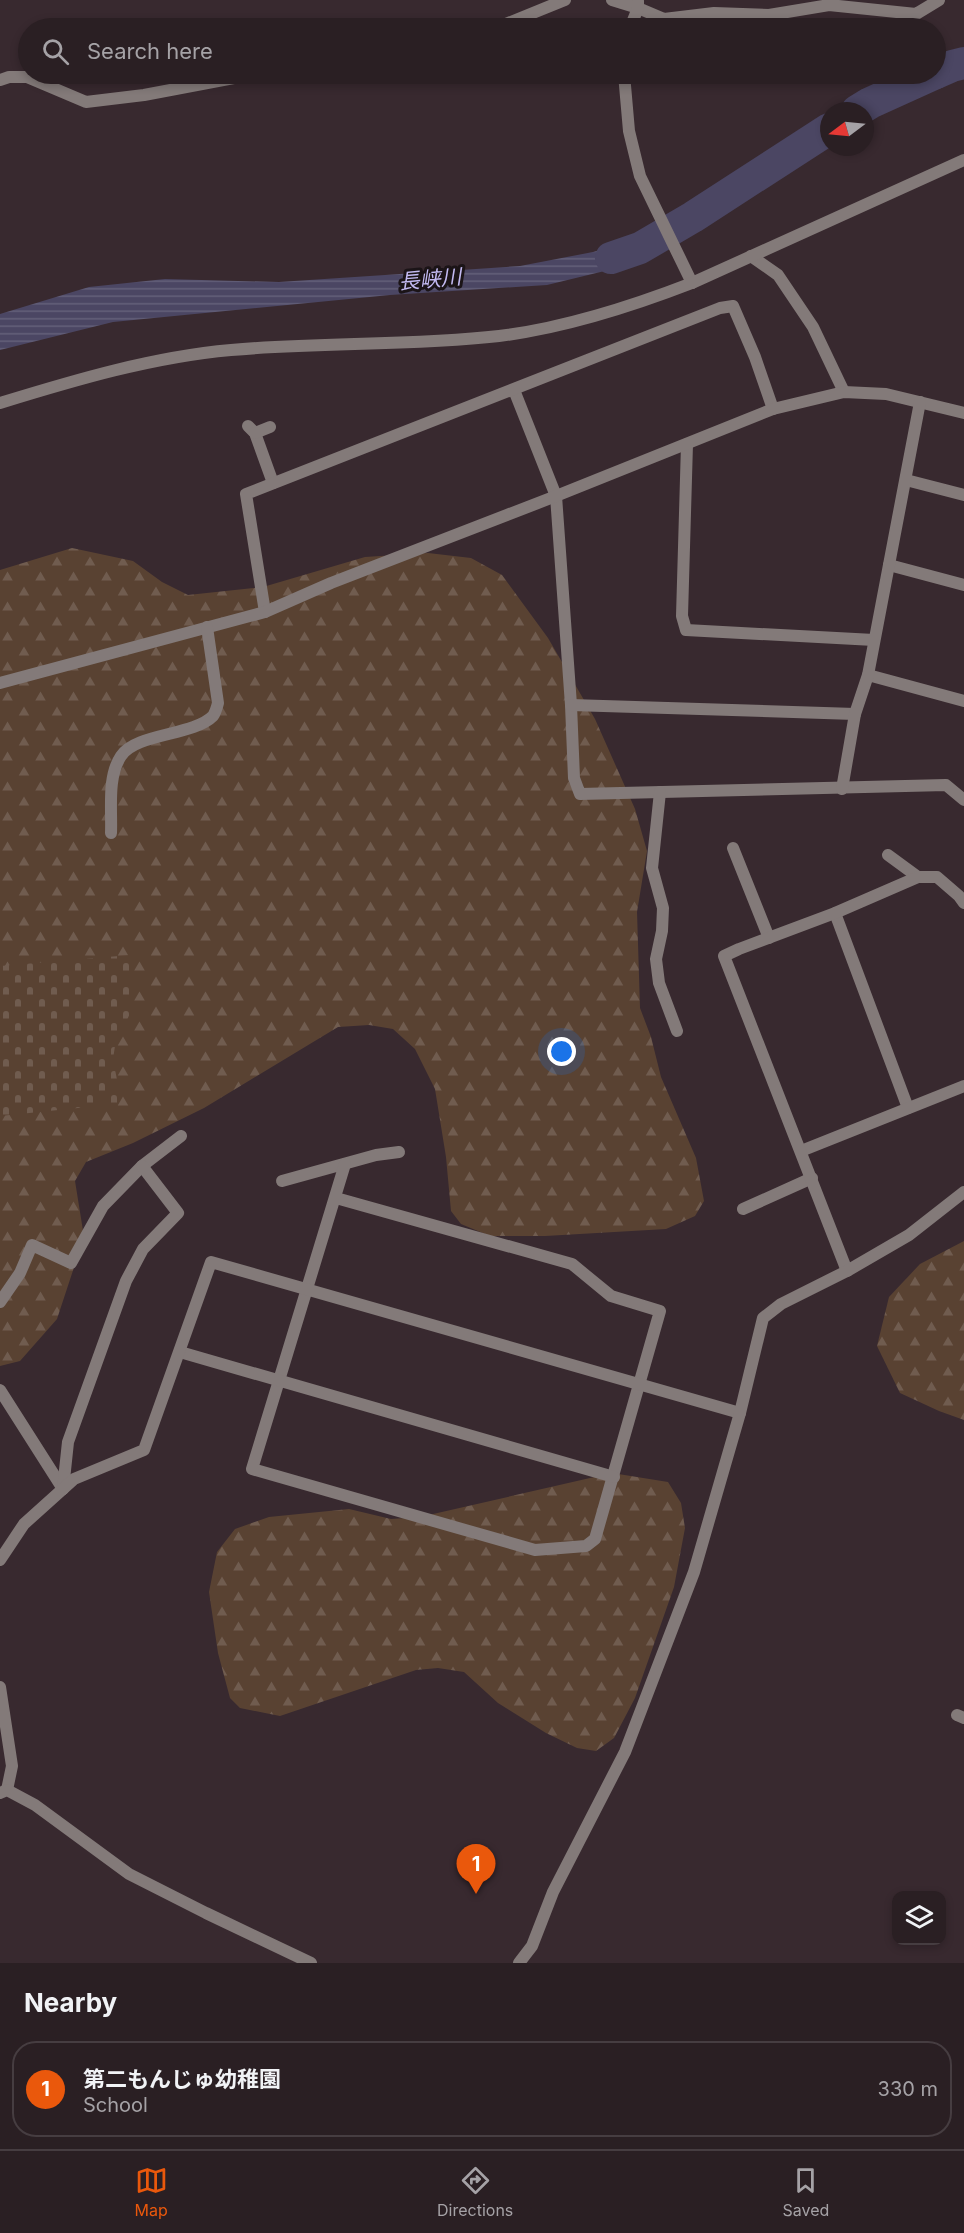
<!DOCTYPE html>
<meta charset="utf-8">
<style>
:root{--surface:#2a1f23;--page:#32272b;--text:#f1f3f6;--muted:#a5a2a6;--line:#463d41;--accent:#ea580c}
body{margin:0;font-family:Inter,"Noto Sans JP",sans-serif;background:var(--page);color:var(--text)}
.controls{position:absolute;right:18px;bottom:18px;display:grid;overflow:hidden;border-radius:12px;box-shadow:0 3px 9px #0003}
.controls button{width:54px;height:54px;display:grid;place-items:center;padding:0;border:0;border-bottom:2px solid var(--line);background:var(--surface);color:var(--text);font:30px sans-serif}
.compass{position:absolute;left:820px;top:102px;width:54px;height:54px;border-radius:50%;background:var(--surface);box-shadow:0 3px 9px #0003;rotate:254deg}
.you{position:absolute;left:562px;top:1052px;width:21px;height:21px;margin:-15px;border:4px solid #fff;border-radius:50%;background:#1a73e8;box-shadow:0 0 0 9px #1a73e833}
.badge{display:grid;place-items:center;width:39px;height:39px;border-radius:50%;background:var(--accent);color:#fff;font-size:20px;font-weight:700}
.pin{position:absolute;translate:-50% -50px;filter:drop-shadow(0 2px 3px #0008)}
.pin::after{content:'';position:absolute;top:32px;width:21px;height:18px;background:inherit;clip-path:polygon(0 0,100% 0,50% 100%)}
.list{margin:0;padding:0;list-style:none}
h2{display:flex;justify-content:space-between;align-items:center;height:78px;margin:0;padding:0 24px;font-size:26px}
h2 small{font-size:20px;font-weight:400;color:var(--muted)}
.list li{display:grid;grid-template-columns:39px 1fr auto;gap:18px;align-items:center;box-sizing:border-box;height:96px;margin:0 12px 12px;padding:0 12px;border:2px solid var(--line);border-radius:24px}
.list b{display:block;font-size:22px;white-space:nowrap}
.list p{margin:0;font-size:20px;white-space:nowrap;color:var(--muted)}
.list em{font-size:20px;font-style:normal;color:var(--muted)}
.icon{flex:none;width:33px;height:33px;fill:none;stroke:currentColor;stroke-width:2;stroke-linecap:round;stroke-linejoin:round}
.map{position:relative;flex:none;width:964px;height:1963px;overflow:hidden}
.search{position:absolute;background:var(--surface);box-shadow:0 3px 9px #0003;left:18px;right:18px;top:18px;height:66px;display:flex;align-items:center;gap:15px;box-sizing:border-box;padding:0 21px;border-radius:33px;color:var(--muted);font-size:22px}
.sheet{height:186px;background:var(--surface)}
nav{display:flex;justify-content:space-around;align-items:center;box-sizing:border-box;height:84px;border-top:2px solid var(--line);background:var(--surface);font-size:16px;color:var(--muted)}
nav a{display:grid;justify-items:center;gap:3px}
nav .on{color:var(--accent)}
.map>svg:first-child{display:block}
</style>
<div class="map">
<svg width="964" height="1963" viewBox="0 0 964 1963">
<defs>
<pattern id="forest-firs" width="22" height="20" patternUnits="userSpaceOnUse" patternTransform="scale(1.5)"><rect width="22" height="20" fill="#594232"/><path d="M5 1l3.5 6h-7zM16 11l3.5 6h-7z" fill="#705c4f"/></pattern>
<pattern id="cemetery-stones" width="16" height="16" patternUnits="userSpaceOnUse" patternTransform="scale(1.5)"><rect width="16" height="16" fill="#594232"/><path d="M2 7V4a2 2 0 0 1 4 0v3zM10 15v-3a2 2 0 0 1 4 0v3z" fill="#705c4f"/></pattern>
<pattern id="water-rules" width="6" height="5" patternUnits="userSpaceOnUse" patternTransform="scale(1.5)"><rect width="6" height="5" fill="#4b4663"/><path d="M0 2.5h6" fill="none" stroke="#646079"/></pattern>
</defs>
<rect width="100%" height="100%" fill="#38292f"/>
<g fill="url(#forest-firs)">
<path d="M72 548 133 561 162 582 188 595 263 587 365 557 428 553 471 558 502 575 548 638 595 719 635 809 647 851 637 912 640 1008 651 1037 661 1077 696 1158 704 1201 695 1216 666 1229 545 1236H490L461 1224 451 1211 446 1157 435 1089 415 1049 393 1029 369 1025 338 1027 204 1108 133 1143 86 1162 75 1181 84 1237 57 1319 20 1361 0 1366V570Z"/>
<path d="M964 1241V1420L939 1411 900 1393 877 1346 889 1297 920 1264Z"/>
<path d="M612 1473 668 1482 681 1503 685 1528 674 1587 635 1698 614 1738 596 1751 577 1748 546 1733 498 1703 464 1672 438 1668 416 1670 280 1716 240 1708 230 1698 218 1653 209 1592 217 1552 235 1529 269 1517 349 1509 391 1519 420 1517Z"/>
</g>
<path fill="url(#cemetery-stones)" d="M131 955 134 982 132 1009 115 1046 113 1059 118 1085 117 1104 0 1116V966Z"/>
<path fill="url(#water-rules)" d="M637 240 663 245 621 267 547 285 390 295 113 322 0 350V314L89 287 165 279 279 282 520 266 593 252Z"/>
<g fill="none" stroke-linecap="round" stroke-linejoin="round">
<g stroke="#4b4663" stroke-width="32">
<path d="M936 73 952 66 964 63"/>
<path d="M857 111 870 103 934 74"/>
<path d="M611 258 640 248 693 217 829 129"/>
</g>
<g stroke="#837a79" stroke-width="12">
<path d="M612 0 638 8 664 19 714 13 769 15 829 5 916 14 939 0"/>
<path d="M496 28 565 0"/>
<path d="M630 28 638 8V1"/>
<path d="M624 74 629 131 640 176 692 283"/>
<path d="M0 80 9 77H27L86 102 144 95 256 74"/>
<path d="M751 256 778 275 813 327 844 392"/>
<path d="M514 390 556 496 571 705 574 778 580 794 946 785 964 800"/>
<path d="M248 426 255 433 273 483"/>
<path d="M255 433 270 427"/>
<path d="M687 444 682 616 686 630 874 640"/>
<path d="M906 480 964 495"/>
<path d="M889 565 964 585"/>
<path d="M265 612 246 494 720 308 733 306 755 357 773 409"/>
<path d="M868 675 964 701"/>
<path d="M0 683 265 612 331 583 556 496 773 409 844 392 886 394 964 413"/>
<path d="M571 705 855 714"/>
<path d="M842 789 855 714 868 675 920 402"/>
<path d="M660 792 652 868 663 908 662 931 656 959 659 983 677 1031"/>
<path d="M111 833C112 809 107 777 121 756 136 733 193 736 213 716 215 713 217 707 218 703L207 627"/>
<path d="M733 848 769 938"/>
<path d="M888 855 918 877"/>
<path d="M835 913 908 1108"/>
<path d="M801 1151 964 1086"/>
<path d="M282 1181 376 1155 399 1152"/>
<path d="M336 1198 572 1264 611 1296 660 1311 595 1539 586 1546 535 1550 252 1469 345 1164"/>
<path d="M743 1209 812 1178"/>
<path d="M847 1271 724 956 739 949 835 913 918 877H937L959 896 964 903"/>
<path d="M0 1302 20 1273 32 1245 71 1263 103 1206 142 1166 181 1136"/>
<path d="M180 1352 614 1477"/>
<path d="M0 1390 63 1489"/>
<path d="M63 1489 68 1442 126 1281 143 1249 178 1213 142 1166"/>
<path d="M0 1560 24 1524 74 1479 144 1450 211 1262 740 1413"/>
<path d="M0 1687 12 1766 7 1790"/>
<path d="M957 1715 964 1718"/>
<path d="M0 1793 7 1790 35 1805 129 1874 206 1913 311 1963"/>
<path d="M519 1963 532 1946 553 1892 625 1752 694 1572 740 1413 763 1318 781 1304 847 1271 909 1235 964 1192"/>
</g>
<path stroke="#837a79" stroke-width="12" d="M0 403C75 380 152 357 231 350 320 342 410 346 499 336 565 328 630 307 692 283L964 160"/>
</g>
<g text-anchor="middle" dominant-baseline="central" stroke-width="6" stroke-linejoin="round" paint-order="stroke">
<g font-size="21" font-style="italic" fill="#c3baf2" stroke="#1b1417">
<text transform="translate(430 279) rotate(-5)">長峡川</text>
</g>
</g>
</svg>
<div class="controls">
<button><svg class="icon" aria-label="layers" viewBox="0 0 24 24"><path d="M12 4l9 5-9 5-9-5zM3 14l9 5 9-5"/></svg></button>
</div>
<svg class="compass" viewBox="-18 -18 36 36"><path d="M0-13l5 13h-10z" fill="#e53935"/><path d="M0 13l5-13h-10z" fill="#a5a2a6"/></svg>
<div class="you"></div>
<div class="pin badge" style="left:476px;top:1894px">1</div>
<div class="search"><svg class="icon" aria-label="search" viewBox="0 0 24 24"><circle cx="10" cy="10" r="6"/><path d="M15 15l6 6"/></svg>Search here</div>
</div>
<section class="sheet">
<h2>Nearby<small></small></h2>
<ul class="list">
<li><span class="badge">1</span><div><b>第二もんじゅ幼稚園</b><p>School</p></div><em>330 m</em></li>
</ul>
</section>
<nav>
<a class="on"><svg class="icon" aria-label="map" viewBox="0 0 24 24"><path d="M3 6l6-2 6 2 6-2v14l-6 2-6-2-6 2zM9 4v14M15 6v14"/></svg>Map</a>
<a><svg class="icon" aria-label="directions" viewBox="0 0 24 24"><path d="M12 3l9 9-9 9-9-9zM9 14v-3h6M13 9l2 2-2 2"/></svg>Directions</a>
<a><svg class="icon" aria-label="saved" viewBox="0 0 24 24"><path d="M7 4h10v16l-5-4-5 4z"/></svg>Saved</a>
</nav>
